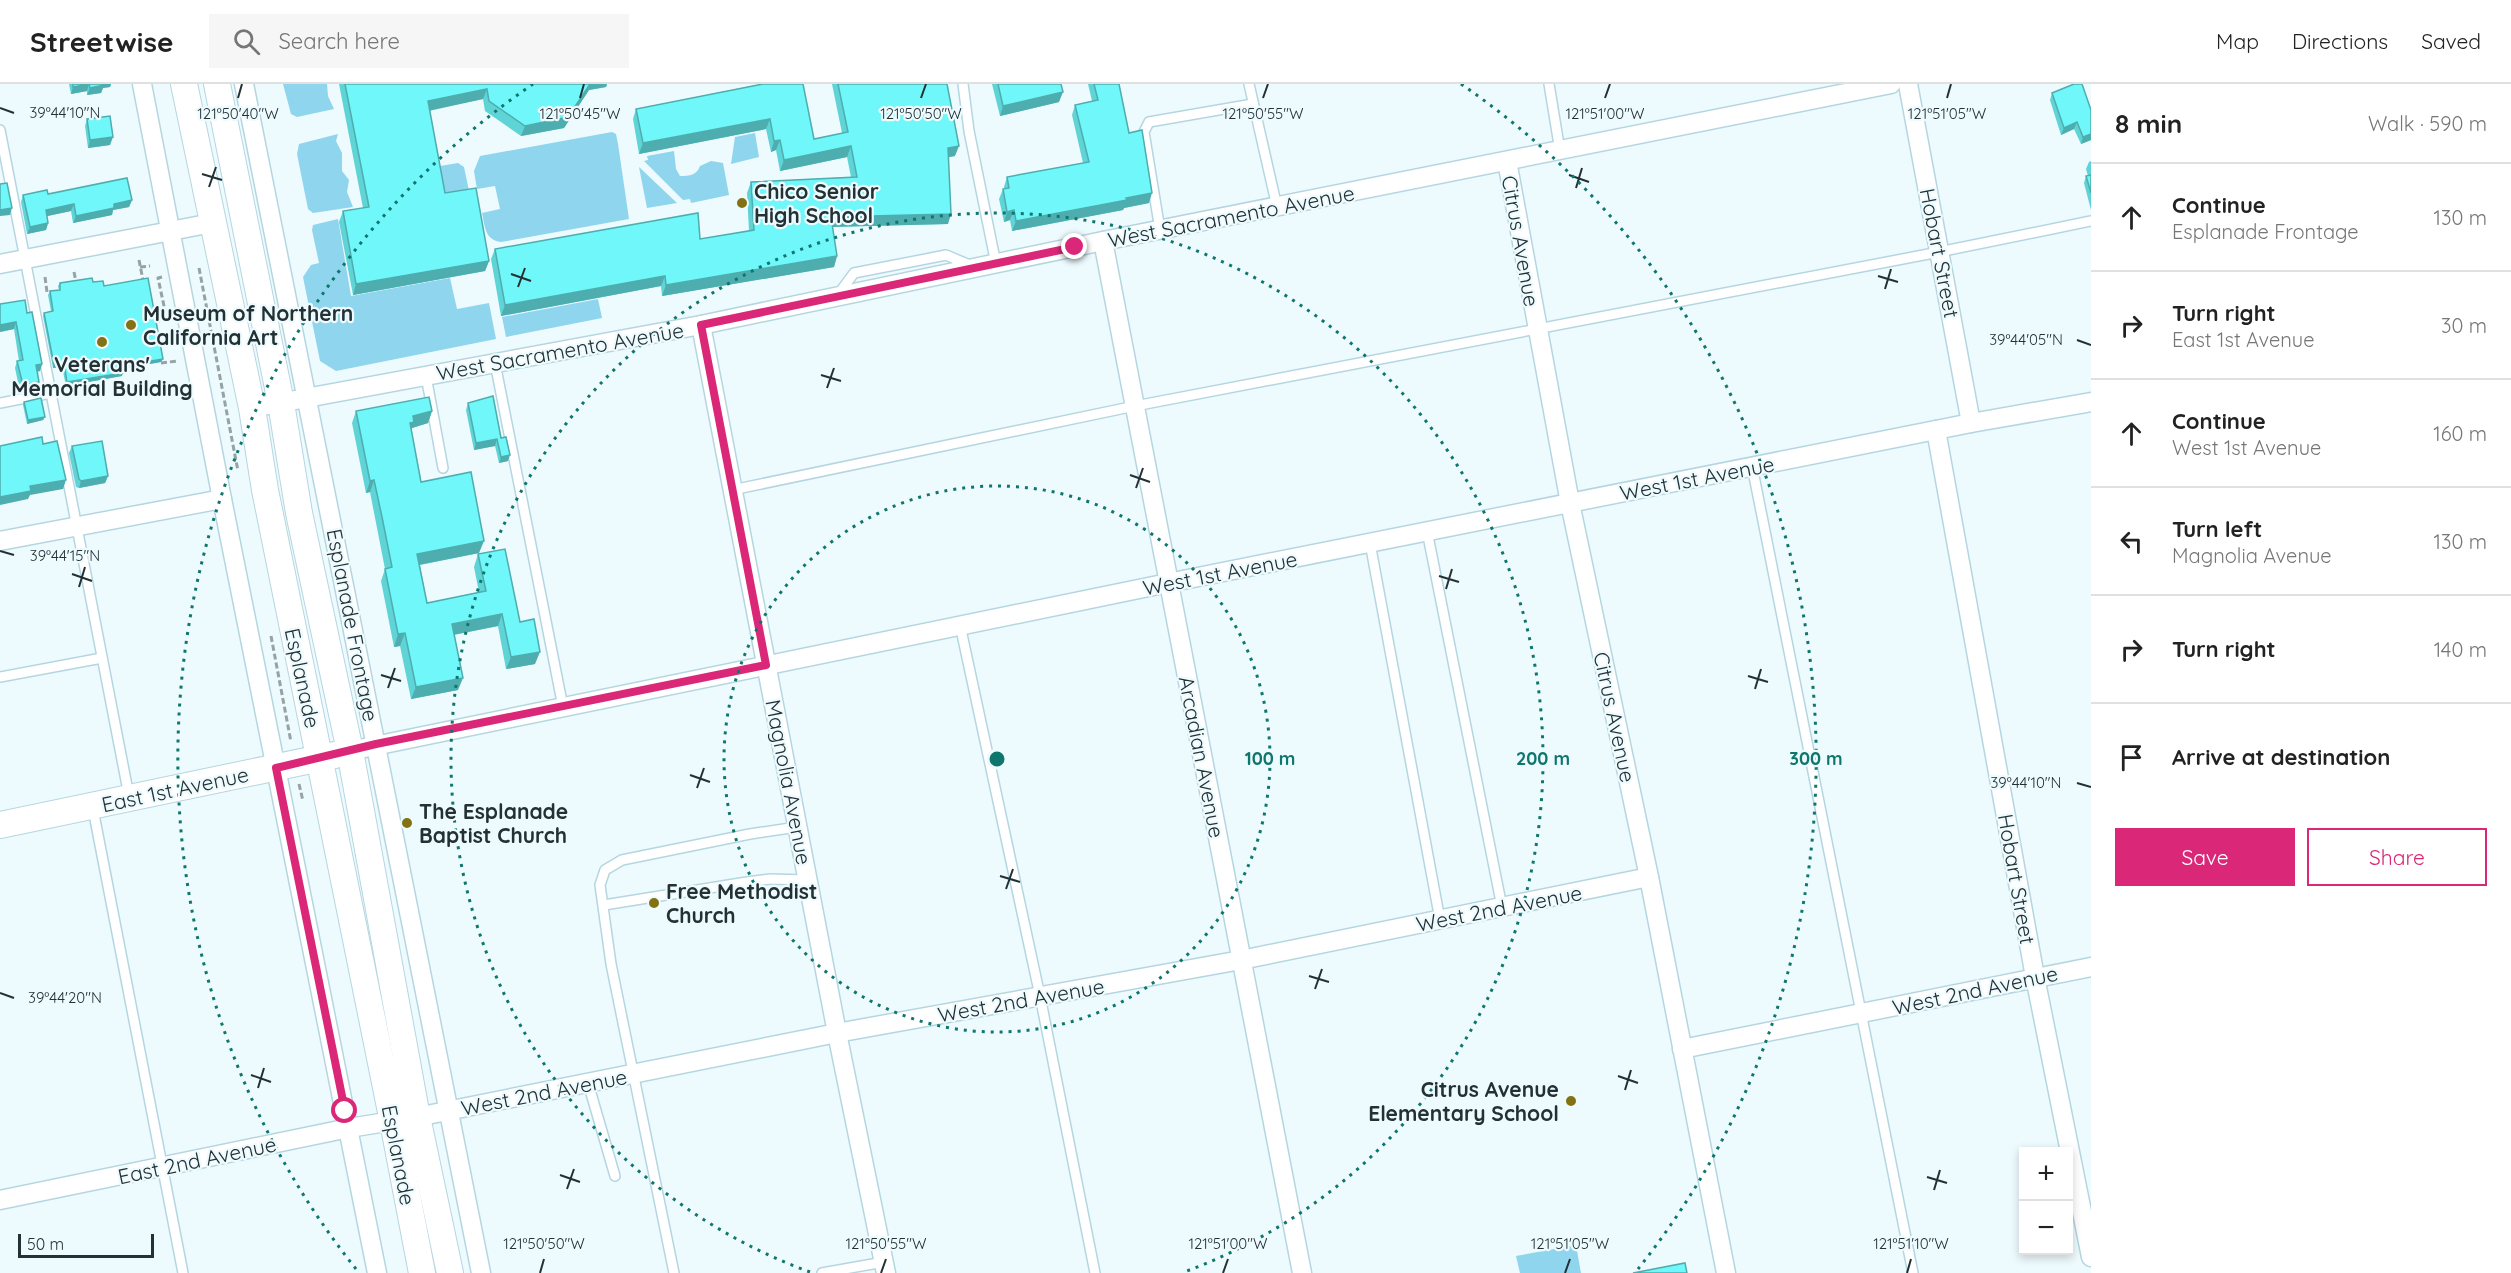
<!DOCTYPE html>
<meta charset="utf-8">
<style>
:root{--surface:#fff;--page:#f6f6f6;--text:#222;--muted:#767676;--line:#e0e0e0;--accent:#db2777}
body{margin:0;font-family:Quicksand,sans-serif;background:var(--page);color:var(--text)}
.controls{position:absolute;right:18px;bottom:18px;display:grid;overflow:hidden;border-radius:0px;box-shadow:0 3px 9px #0003}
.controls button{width:54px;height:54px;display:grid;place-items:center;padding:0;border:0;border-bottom:2px solid var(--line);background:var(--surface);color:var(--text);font:30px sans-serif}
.scale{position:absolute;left:18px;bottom:15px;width:136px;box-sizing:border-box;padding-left:6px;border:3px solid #233034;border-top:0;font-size:16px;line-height:21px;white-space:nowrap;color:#233034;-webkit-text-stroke:4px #edfafe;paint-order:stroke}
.stop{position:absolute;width:18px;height:18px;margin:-14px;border:4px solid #db2777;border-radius:50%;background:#fff}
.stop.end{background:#db2777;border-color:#fff;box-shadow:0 2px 6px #0008}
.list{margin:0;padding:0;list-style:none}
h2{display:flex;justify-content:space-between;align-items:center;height:78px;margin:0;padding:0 24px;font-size:26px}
h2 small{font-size:20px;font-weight:400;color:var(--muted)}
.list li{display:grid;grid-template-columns:39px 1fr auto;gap:18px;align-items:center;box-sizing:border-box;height:108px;padding:0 24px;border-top:2px solid var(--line)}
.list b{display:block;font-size:22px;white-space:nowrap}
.list p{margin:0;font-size:20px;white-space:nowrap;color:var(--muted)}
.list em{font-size:20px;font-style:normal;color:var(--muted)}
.actions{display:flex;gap:12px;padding:18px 24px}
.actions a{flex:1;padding:14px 0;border:2px solid var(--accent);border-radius:0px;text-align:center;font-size:21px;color:var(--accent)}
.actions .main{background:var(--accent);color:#fff}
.icon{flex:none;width:33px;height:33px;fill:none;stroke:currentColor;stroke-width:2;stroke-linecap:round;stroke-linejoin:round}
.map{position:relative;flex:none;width:2091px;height:1189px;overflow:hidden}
header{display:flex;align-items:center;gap:36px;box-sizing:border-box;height:84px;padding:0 30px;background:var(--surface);border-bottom:2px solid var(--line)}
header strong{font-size:28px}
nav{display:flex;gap:33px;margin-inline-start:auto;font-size:21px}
.search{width:420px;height:54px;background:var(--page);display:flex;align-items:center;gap:15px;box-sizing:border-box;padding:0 21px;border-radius:0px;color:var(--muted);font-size:22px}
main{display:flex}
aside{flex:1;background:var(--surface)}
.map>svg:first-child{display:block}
</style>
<header>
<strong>Streetwise</strong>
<div class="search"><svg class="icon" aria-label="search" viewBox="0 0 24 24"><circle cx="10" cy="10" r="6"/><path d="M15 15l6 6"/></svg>Search here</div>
<nav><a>Map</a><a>Directions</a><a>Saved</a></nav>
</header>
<main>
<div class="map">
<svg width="2091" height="1189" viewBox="0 0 2091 1189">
<rect width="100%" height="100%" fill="#edfafe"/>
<g fill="#8ed5ed">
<path d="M283 0H327L328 12 334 25 297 33 291 30Z"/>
<path d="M612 48 616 50 618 60 629 135 501 158C485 156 485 143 482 129L500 125 495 102 477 105 474 87 480 72Z"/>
<path d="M755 49 759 73 731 80 735 53Z"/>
<path d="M338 50 336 57 342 69V87L349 96 347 108 353 123 313 129 308 125 297 70 299 60Z"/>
<path d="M674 67 676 85 680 92C690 92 697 91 700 82L711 77 723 79 729 111 691 119 690 115 683 116 644 77 648 76 647 72Z"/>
<path d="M458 79 464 83 469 107 440 112 434 83Z"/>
<path d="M639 83 677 119 647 124Z"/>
<path d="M338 135 351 212 450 194 457 225 489 219 496 255 336 287 320 277 303 193 311 181 319 179 312 146 313 141Z"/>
<path d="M598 215 602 234 506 253 502 233Z"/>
<path d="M1576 1161 1581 1189H1520L1516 1172Z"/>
</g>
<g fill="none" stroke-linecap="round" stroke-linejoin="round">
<g stroke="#b5d6e1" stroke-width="12">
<g id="lane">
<path d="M963 0 969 47 996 180"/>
<path d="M1249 0 1277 123"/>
<path d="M1549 0 1560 67"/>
<path d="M0 46 129 712"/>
<path d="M1160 146 1144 48 1149 38 1253 20"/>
<path d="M837 212 854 189 946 171 972 182"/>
<path d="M495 279 563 623"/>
<path d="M426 292 443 384"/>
<path d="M0 319 51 309"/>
<path d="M1752 382 1913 1189"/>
<path d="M732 406 1135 322 1939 168 2091 137"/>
<path d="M1427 447 1502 823"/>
<path d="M1370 459 1440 836"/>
<path d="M960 541 1040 912 1095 1189"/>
<path d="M0 593 102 574"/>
<path d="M93 725 183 1189"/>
<path d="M604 821 747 798 770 795 807 796"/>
<path d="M588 999 615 1092"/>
<path d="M674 1189 611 880 600 801 605 786 622 776 750 750 797 743"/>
<path d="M822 1189 884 1178"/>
</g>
</g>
<g stroke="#b5d6e1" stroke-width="21">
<g id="street">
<path d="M142 0 222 415 377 1189"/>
<path d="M244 0 481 1189"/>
<path d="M1908 0 1971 339"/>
<path d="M1507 77 1570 419 1649 793 1726 1189"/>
<path d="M1103 157 1302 1189"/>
<path d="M0 180 212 139"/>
<path d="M701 241 837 949 886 1189"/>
<path d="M252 324 701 241 1103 157 1891 0"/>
<path d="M1936 346 2035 893 2091 1173"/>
<path d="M0 457 222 415"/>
<path d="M350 667 1168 499 1971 339 2091 318"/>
<path d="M1682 965 2091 883"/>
<path d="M0 1116 349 1044 417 1033 837 949 1241 876 1649 793"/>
</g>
</g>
<g stroke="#b5d6e1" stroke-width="28">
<g id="secondary">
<path d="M184 0 252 324 265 406 393 1038 422 1189"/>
<path d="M217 0 281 319 299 429 350 667 417 1033 450 1189"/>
<path d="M0 741 335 671"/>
</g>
</g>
<g stroke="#95a2a6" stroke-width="3" stroke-dasharray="6 3" stroke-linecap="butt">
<path d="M139 176 143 196H141"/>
<path d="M140 183 150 182"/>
<path d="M199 184 238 387"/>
<path d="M74 188 76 198"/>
<path d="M45 193 47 208"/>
<path d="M162 193 158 194 167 236"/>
<path d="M154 238 167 236"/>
<path d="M161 279 177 277"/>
<path d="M271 552 291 658"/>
<path d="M299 700 303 717"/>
</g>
<use href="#lane" stroke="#fff" stroke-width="9"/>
<use href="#street" stroke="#fff" stroke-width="18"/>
<use href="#secondary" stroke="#fff" stroke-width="26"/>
</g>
<g fill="#5fd4d6">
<path d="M69 0H111L110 3 103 4 101 9 87 11V7L71 10Z"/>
<path d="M339 0H607L606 3 589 6 564 44 521 52 485 27 483 15 429 26 445 109 489 177 485 187 353 211 339 138 343 127 363 124Z"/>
<path d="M761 0 814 55 842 49 832 0H947L955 72 948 73V140L832 143 837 172 834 183 662 212 661 202 501 232 491 175 495 165 700 155 749 147 747 109 751 98 851 93 847 73 780 87 776 66 771 68 766 45 639 70 633 35 636 25Z"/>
<path d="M992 0H1061L1059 18 1000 32Z"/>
<path d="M1088 0H1119L1129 49 1149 119 1124 124 1123 126 1012 147 1010 136 1004 138 999 115 1003 105H1004V103L1007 93 1083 79 1072 31 1075 21 1092 17Z"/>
<path d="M2074 0 2091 56 2081 60 2074 45 2061 51 2050 16 2052 9Z"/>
<path d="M87 35 110 61 88 64 85 42Z"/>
<path d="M2091 77V126L2084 99 2086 92H2088L2086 85 2089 78Z"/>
<path d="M48 110 132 116 129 123 113 126 112 131 73 139 71 127 47 132 48 139 46 146 27 150 21 118 23 111Z"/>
<path d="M93 198 104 202 163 275 161 278 122 285V292L66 302 62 283 53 284 43 232 44 229 51 227 48 211 50 207 59 206 58 202 60 199Z"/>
<path d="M27 229 42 280 40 287 37 288V305L20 308 15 284 17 277H19L14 245 0 248Z"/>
<path d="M24 318 45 333 43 336 27 340 23 321Z"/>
<path d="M468 319 501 354 508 377 499 379 495 362 474 366 466 326Z"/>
<path d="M356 327H432L428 339 412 344 411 347 421 398 479 469 420 481 427 519 479 508 474 483 478 470 520 538 535 580 506 585 498 542 454 551 458 606 411 615 400 562 394 563 381 497 385 485 370 408 366 409 352 339Z"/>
<path d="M72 362 108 392 105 399 79 404 76 403 69 369Z"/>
</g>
<g fill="#4eadae">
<path d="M89 0 87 7 71 10 73 3Z"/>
<path d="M103 0H111L110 3 103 4 101 9 87 11 90 4Z"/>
<path d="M590 0H607L606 3 589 6 564 44 521 52 525 42Z"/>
<path d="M487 5 483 15 424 28 428 17Z"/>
<path d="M1063 8 1059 18 1000 32 1003 22Z"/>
<path d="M770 35 766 45 639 70 643 59Z"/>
<path d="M2077 38 2074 45 2061 51 2064 44Z"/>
<path d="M2091 50V56L2081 60 2083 53Z"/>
<path d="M113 53 110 61 88 64 90 56Z"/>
<path d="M780 56 776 66 771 68 774 57Z"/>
<path d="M851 62 847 73 780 87 784 76Z"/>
<path d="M959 62 955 72 944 74 948 64Z"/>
<path d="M1152 109 1149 119 1124 124 1123 126 1012 147 1016 137Z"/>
<path d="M132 116 129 123 113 126 112 131 73 139 76 132 114 120Z"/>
<path d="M74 120 71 127 43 133 46 126Z"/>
<path d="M12 124 10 131 0 132V126Z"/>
<path d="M1014 126 1010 136 1004 138 1007 128Z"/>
<path d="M951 130 948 140 827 143 831 133Z"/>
<path d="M48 139 46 146 27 150 30 143Z"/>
<path d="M837 172 834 183 662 212 666 201Z"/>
<path d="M489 177 485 187 353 211 356 200Z"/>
<path d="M665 192 661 202 501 232 505 221Z"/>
<path d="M16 238 14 245 0 248V241Z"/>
<path d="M163 275 161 278 120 285 121 282Z"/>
<path d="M64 279 62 283 53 284 54 281Z"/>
<path d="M42 280 40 287 34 288 36 281Z"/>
<path d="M123 289 122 292 66 302 67 298Z"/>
<path d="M39 298 37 305 20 308 23 301Z"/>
<path d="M432 327 428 339 412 344 410 350V339L413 332Z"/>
<path d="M45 333 43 336 27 340 28 336Z"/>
<path d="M497 355 495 362 474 366 476 359Z"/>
<path d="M510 371 508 377 499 379 501 373Z"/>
<path d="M108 392 105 399 79 404 81 397Z"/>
<path d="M66 396 63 405 30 411 28 415 0 421V413L30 402Z"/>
<path d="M374 396 370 408 366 409 370 397Z"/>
<path d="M484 457 479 469 413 482 417 470Z"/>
<path d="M502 530 498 542 447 552 452 540Z"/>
<path d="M405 549 400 562 394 563 398 550Z"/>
<path d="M540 568 535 580 506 585 511 573Z"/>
<path d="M463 594 458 606 411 615 416 603Z"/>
</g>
<g fill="#6ff7f9" stroke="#4eadae" stroke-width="1.5">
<path d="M73 0H104V1L90 4 89 0 73 3Z"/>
<path d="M345 0H590L568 33 525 42 489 17 487 5 428 17 445 109 476 104 489 177 356 200 343 127 369 123Z"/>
<path d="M763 0H803L814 55 848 48 838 0H947L959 62 948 64 951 130 831 133 837 172 666 201 665 192 505 221 495 165 698 129 700 155 754 146 751 98 857 93 851 62 784 76 780 56 774 57 770 35 643 59 636 25Z"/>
<path d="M998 0H1061L1063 8 1003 22Z"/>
<path d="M1094 0H1119L1129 49 1142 46 1152 109 1126 114 1127 116 1016 137 1014 126 1007 128 1003 105 1009 104 1007 93 1089 78 1075 21 1098 16Z"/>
<path d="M2074 0H2082L2091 26V50L2083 53 2077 38 2064 44 2052 9Z"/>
<path d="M110 32 113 53 90 56 87 35Z"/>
<path d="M2091 91V109L2086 92Z"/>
<path d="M127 94 132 116 114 120V124L76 132 74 120 46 126 48 139 30 143 23 111 47 106 48 110Z"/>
<path d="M7 99 12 124 0 126V100Z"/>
<path d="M92 194 93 198 103 197 104 202 148 194 163 275 121 282 123 289 67 298 64 279 54 281 44 229 53 227 50 207 60 206V199Z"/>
<path d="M25 216 27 229 32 228 42 280 36 281 39 298 23 301 17 277 23 276 16 238 0 241V220Z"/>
<path d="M493 312 501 354 506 353 510 371 501 373 497 355 476 359 468 319Z"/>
<path d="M429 313 432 327 413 332 414 338 410 339 421 398 471 388 484 457 417 470 427 519 486 507 478 470 505 465 520 538 534 535 540 568 511 573 502 530 452 540 463 594 416 603 405 549 398 550 385 485 392 483 382 433 374 396 370 397 356 327Z"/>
<path d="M41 314 45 333 28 336 24 318Z"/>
<path d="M42 353 43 360 57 357 66 396 30 402 31 407 0 413V362Z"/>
<path d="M102 357 108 392 81 397 79 395 72 362Z"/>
<path d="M1685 1179 1687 1189H1633Z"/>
</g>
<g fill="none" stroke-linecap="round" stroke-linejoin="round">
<path stroke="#db2777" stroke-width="8" d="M345 1027 276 684 376 660 766 581 701 241 1075 163"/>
</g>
<path fill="none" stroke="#233034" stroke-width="2" d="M238 14 242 0M580 14 584 0M921 14 926 0M1263 14 1268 0M1605 14 1610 0M1947 14 1951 0M0 24 14 29M202 90 222 96M1569 91 1589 98M209 103 216 83M1576 104 1582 84M511 190 531 197M1878 192 1898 198M518 203 525 184M1885 205 1891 185M2077 256 2091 261M821 291 841 297M827 304 834 284M1130 391 1150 398M1136 404 1143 384M0 467 14 471M72 490 92 497M1439 492 1459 498M79 503 85 483M1446 505 1452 485M381 591 401 597M1748 592 1768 598M388 604 395 584M1755 605 1761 585M690 691 710 698M2077 699 2091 703M697 704 704 684M1000 792 1020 798M1006 805 1013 785M1309 892 1329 898M1315 905 1322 885M0 909 14 914M251 991 271 998M1618 992 1638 999M258 1004 264 984M1625 1006 1631 986M560 1091 580 1098M1927 1093 1947 1099M567 1105 574 1085M1934 1106 1940 1086M540 1189 544 1175M881 1189 886 1175M1223 1189 1228 1175M1565 1189 1570 1175M1907 1189 1911 1175"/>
<g fill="none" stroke="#0f766e" stroke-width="3" stroke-dasharray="3 6">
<circle cx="997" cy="675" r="273"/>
<path d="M810 1188A546 546 0 1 1 1184 1188"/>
<path d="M356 1185A819 819 0 0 1 533 0M1461 0A819 819 0 0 1 1638 1185"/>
</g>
<g fill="#827213" stroke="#edfafe" stroke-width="2">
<circle cx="742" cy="119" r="6"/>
<circle cx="131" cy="241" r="6"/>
<circle cx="102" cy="258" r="6"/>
<circle cx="407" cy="739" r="6"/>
<circle cx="654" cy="819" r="6"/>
<circle cx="1571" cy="1017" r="6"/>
</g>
<g text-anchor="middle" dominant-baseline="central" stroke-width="4.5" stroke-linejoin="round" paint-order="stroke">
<g font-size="21" font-weight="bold" fill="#233034" stroke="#edfafe" text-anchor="start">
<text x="754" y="107">Chico Senior<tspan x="754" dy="24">High School</tspan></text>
<text x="143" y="229">Museum of Northern<tspan x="143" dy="24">California Art</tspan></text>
<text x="102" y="280" text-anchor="middle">Veterans'<tspan x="102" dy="24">Memorial Building</tspan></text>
<text x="419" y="727">The Esplanade<tspan x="419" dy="24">Baptist Church</tspan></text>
<text x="666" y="807">Free Methodist<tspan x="666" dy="24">Church</tspan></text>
<text x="1559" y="1005" text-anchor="end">Citrus Avenue<tspan x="1559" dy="24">Elementary School</tspan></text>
</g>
<g font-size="21" fill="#233034" stroke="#edfafe">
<text transform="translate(1231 132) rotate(-11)">West Sacramento Avenue</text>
<text transform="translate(1521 157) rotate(80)">Citrus Avenue</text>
<text transform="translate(1940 169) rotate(79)">Hobart Street</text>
<text transform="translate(560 267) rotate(-10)">West Sacramento Avenue</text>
<text transform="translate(1697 394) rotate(-11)">West 1st Avenue</text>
<text transform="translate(1220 489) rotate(-11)">West 1st Avenue</text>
<text transform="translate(353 541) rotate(79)">Esplanade Frontage</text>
<text transform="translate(303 594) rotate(78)">Esplanade</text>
<text transform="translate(1615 633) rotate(78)">Citrus Avenue</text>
<text transform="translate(1202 673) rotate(79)">Arcadian Avenue</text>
<text transform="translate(789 698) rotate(79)">Magnolia Avenue</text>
<text transform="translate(175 705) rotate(-12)">East 1st Avenue</text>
<text transform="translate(2017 795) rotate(80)">Hobart Street</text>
<text transform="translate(1499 824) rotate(-11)">West 2nd Avenue</text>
<text transform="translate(1975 906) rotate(-12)">West 2nd Avenue</text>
<text transform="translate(1021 916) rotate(-10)">West 2nd Avenue</text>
<text transform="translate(544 1008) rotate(-11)">West 2nd Avenue</text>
<text transform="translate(399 1071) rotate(79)">Esplanade</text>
<text transform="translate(197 1076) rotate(-12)">East 2nd Avenue</text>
</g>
</g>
<g font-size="15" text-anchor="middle" fill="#233034" stroke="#edfafe" stroke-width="4.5" stroke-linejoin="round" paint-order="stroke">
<text x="65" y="34">39°44'10"N</text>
<text x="238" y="35">121°50'40"W</text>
<text x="580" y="35">121°50'45"W</text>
<text x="921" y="35">121°50'50"W</text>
<text x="1263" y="35">121°50'55"W</text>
<text x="1605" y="35">121°51'00"W</text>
<text x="1947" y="35">121°51'05"W</text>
<text x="2026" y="261">39°44'05"N</text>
<text x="65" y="477">39°44'15"N</text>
<text x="2026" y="704">39°44'10"N</text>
<text x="65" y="919">39°44'20"N</text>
<text x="544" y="1165">121°50'50"W</text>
<text x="886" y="1165">121°50'55"W</text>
<text x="1228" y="1165">121°51'00"W</text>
<text x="1570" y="1165">121°51'05"W</text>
<text x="1911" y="1165">121°51'10"W</text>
</g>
<circle cx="997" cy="675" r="9" fill="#0f766e" stroke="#edfafe" stroke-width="3"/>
<g font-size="18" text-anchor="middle" font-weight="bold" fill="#0f766e" stroke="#edfafe" stroke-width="4.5" stroke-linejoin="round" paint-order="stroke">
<text x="1270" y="681">100 m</text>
<text x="1543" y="681">200 m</text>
<text x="1816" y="681">300 m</text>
</g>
</svg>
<div class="controls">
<button>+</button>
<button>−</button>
</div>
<div class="scale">50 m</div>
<div class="stop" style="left:345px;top:1027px"></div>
<div class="stop end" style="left:1075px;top:163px"></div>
</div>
<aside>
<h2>8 min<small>Walk · 590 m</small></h2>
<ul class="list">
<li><svg class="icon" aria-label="ahead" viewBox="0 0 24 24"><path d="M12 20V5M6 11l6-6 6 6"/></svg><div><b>Continue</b><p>Esplanade Frontage</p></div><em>130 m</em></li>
<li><svg class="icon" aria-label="right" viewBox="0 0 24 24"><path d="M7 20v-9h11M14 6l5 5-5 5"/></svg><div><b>Turn right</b><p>East 1st Avenue</p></div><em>30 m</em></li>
<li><svg class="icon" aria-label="ahead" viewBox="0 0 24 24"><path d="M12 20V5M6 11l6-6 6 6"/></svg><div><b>Continue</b><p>West 1st Avenue</p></div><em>160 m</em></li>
<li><svg class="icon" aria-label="left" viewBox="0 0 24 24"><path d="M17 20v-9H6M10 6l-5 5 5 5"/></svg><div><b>Turn left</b><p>Magnolia Avenue</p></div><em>130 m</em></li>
<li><svg class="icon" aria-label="right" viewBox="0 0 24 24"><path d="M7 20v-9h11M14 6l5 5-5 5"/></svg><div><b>Turn right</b></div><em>140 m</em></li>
<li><svg class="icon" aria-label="arrive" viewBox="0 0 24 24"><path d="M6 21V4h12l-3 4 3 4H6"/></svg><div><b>Arrive at destination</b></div></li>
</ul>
<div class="actions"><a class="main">Save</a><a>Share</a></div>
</aside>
</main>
